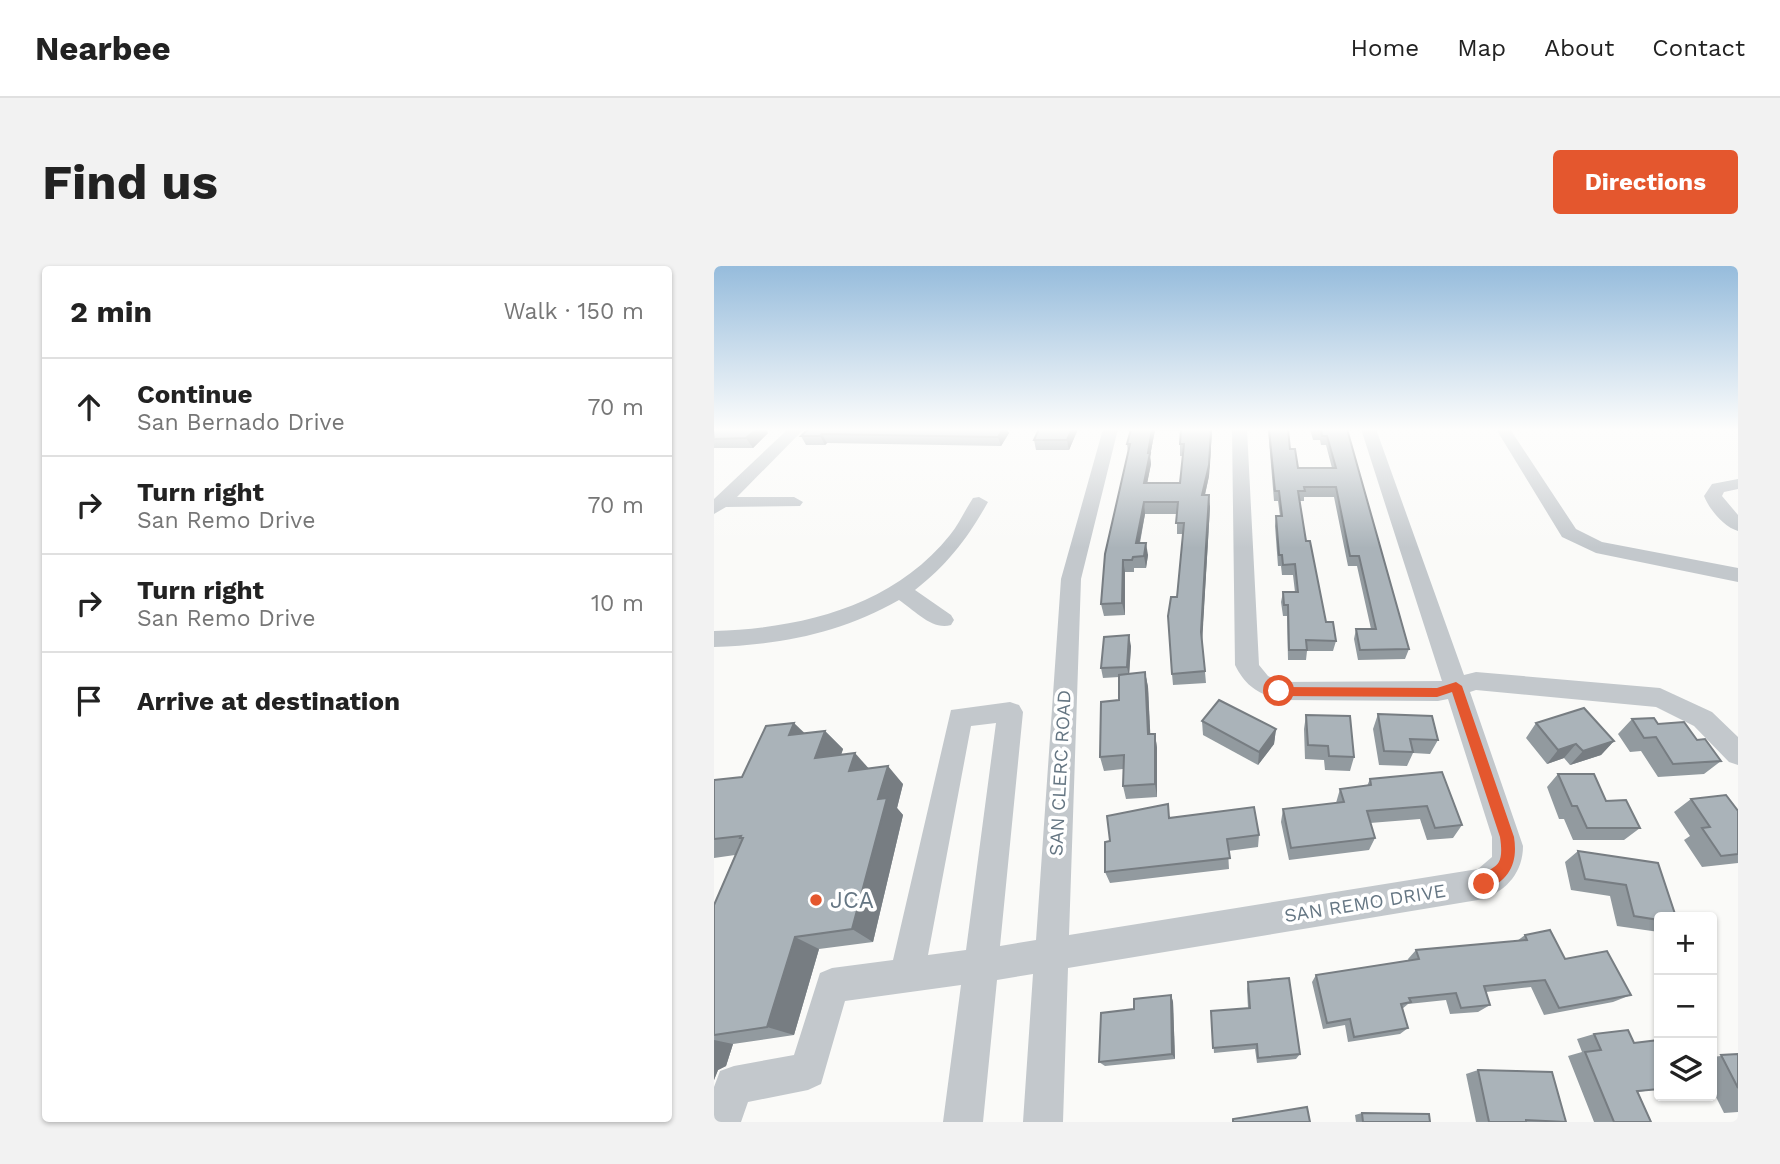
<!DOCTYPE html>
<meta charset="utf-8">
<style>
:root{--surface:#fff;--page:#f2f2f2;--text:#222;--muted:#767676;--line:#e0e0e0;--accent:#e4572e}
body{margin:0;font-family:"Work Sans",sans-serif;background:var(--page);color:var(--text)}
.controls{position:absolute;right:21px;bottom:21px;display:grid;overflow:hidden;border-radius:7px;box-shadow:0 2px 5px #0004}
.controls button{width:63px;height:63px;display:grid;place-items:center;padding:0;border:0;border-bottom:2px solid var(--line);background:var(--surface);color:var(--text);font:35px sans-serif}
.stop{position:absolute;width:21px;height:21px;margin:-16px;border:5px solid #e4572e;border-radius:50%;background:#fff}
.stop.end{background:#e4572e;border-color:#fff;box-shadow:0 2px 7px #0008}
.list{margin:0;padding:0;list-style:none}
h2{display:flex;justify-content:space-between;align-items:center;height:91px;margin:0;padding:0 28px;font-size:30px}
h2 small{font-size:23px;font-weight:400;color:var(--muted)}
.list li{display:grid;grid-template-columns:46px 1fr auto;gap:21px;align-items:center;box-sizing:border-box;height:98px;padding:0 28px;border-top:2px solid var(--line)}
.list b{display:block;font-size:26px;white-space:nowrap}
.list p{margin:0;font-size:23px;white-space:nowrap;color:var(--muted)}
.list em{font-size:23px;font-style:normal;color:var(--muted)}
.icon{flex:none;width:38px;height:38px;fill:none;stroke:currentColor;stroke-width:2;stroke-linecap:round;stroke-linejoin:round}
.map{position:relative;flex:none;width:1024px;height:856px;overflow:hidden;border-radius:7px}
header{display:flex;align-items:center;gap:42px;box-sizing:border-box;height:98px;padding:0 35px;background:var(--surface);border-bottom:2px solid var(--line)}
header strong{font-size:33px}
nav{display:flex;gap:38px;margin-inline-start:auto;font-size:24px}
.intro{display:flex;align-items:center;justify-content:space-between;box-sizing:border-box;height:168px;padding:0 42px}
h1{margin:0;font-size:49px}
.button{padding:18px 32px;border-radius:7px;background:var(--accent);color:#fff;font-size:24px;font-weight:700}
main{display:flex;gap:42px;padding:0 42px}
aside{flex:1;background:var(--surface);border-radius:7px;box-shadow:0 2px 5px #0004}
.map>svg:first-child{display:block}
</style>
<header>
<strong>Nearbee</strong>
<nav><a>Home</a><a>Map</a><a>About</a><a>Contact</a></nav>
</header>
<div class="intro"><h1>Find us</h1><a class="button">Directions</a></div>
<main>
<aside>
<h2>2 min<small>Walk · 150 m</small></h2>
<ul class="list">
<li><svg class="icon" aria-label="ahead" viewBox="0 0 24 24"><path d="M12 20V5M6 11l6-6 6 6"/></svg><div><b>Continue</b><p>San Bernado Drive</p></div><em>70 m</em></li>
<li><svg class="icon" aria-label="right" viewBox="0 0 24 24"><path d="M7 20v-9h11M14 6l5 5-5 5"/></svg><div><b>Turn right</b><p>San Remo Drive</p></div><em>70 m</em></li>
<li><svg class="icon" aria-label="right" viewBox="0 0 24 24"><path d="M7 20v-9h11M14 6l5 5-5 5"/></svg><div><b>Turn right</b><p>San Remo Drive</p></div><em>10 m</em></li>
<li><svg class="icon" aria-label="arrive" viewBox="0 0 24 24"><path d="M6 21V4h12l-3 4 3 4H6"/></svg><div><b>Arrive at destination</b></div></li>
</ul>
</aside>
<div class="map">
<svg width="1024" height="856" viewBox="0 0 1024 856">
<rect width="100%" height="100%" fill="#fafaf8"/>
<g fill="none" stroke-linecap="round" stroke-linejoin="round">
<g fill="#c3c8cc" fill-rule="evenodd">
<path d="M74 163H90L23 231H80L89 236 86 240 12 241 0 248V233Z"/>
<path d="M389 163H404L367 313 355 669 764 603 778 591V571L734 433 724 435 566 434C544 427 532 421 521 399L518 163H533L545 399 554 410 566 416 728 415 647 163H662L750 409 762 406 946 422 998 446 1024 471V499L1015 496 980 460 942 441 762 424 756 426 809 580C809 606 793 624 770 633L354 702 349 856H309L319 708 283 714 269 856H229L247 719 131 735 107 818 94 824 34 836 27 856H0V821L6 805 20 800 80 789 106 707 118 702 179 694 237 444 296 436 305 439 309 446 286 680 322 674 347 313ZM282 457 252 684 214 689 257 460Z"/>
<path d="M782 163H796L862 263 888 276 1024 302V316L882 287 848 271Z"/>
<path d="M1024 213V223L1010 226 1008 230 1024 249V265C1010 261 995 243 990 230L998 218Z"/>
<path d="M265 231 274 236C254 272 233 299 201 324L237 349 240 354 237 359C219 365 200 344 185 334 127 367 66 379 0 381V365C88 362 178 341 236 269 245 258 251 244 259 232Z"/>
</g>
</g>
<g fill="#929a9f" fill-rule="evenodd">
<path d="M0 163 54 167 39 182H0Z"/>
<path d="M94 163 295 167 287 180 113 177 111 179H92L87 170Z"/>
<path d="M364 163 355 184H322L320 174Z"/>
<path d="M417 163H498L495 210 491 229 496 241 488 373 492 417 459 419 458 408 469 268H463V248H431L426 277 434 289 432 302H420V306H411V349L390 350 387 338 414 187 413 178ZM441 164 467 165 466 178V190H469L466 217H433L437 198 436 190Z"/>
<path d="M554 163H574L576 183 584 202H618L612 179H607L606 174H599L596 163H633L695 383 691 393 644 394 640 373 642 363H657L643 300H634L620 231H590V235H586L592 275 612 356 622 375 619 385H593L592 394H574L573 350H569L567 336 569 326H581L579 309H568L567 300H564L561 260 562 250H566L564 235H560Z"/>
<path d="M417 380 415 408 431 406 434 421 436 468H441L443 482V531L412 533 409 520V503L390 505 386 491 405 434V411L389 412 387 402Z"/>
<path d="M664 448 724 474 716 488 699 487 693 500 665 499 659 463Z"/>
<path d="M592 449 640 491 636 505 611 504 610 494 591 493 590 463Z"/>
<path d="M918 453 944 458 983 474 1007 495 990 508 944 511 927 485 916 486 904 468Z"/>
<path d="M488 455 562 463 560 478 544 499 489 469Z"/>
<path d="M822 457 900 475 887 489 856 499 850 492 833 498 812 472Z"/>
<path d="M111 465 129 483 127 489 189 518 183 542 189 549 159 676 105 683 80 769 19 778 12 800 4 804 0 814V639L21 589 0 592V514L28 511 90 467Z"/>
<path d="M728 506 748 559 739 572 713 574 706 553 656 557 661 572 655 584 575 594 567 556 569 543 622 537 626 523 653 520 656 513Z"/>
<path d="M844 508 892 535 926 562 910 574H859L850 553H845L833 521Z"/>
<path d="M977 533 1024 545V597L988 601 970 574 976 570 960 546Z"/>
<path d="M456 552 545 569 544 581 514 585 515 603 396 617 391 606 396 575Z"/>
<path d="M864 585 944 597 945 666 903 660 896 630 857 624 851 596Z"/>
<path d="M811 669 851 693 917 729 899 736 830 749 817 721 772 726 776 739 764 746 736 748 732 734 694 738 688 743 694 762 686 768 634 776 631 759 609 763 598 716 602 709 695 695 694 693 702 684 803 675Z"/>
<path d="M534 716 586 788 582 793 543 797 541 783 500 787 497 745 534 742 533 723Z"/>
<path d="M457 729 459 736 461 793 391 800 385 796 420 743Z"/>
<path d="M880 768 920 777 945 774V823L924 826 937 856H880L854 790 868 786 863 773Z"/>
<path d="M1024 788V846L1010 847 998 823V791Z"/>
<path d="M764 804 852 856H762L752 808Z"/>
<path d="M648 847 716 856H642L641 849Z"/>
</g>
<g fill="#777d82">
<path d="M40 163H52L54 167 39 182 32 172Z"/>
<path d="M289 163H293L295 167 287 180 284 171Z"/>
<path d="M358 163H364L355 184 353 174Z"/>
<path d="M438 163H441V164L436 190 437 198 431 228 430 217Z"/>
<path d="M497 163H498L495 210 488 241V229Z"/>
<path d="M108 168 113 177 111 179 106 170Z"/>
<path d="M495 229 496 241 488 378 487 366Z"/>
<path d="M430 236 431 248 423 289 422 277Z"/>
<path d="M432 277 434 289 432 302 430 290Z"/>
<path d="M409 294 411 306V349L408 337Z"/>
<path d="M415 369 417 380 415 411 413 401Z"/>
<path d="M431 406 434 421 437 482 434 468Z"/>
<path d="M80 457 99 475 75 469Z"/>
<path d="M562 463 560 478 544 499 545 486Z"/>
<path d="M111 465 129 483 120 509 101 492Z"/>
<path d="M441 468 443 482V531L441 518Z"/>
<path d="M900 475 887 489 856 499 869 485Z"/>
<path d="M862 478 850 492 833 498 844 484Z"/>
<path d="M141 487 157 505H135Z"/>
<path d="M174 500 189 518 183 542 189 549 159 676 138 663 164 533Z"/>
<path d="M81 671 105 683 80 769 53 761Z"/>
<path d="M457 729 459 736 461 793 458 788Z"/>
<path d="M0 774 19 778 12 800 4 804 0 814Z"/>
</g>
<g fill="#aab3b9" stroke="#777d82" stroke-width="2">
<path d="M0 163H43L32 172 0 173Z"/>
<path d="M94 163H289L284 171 108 168 106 170H87Z"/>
<path d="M325 163H358L353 174H320Z"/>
<path d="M417 163H438L434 187H436L430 217H466L470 178H466L467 163H497L495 199 488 229H495L487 366 491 405 458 408 454 350 457 331H463L470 257H462L464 236H430L422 277H432L430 290 419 291 418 294H409L408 337 387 338 391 288 416 178H413Z"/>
<path d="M555 163H574L576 183H581L584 202H622L613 170H608L607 164H600L599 163H633L695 383 646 384 642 363H662L645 290H636L622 221H590L591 225H584L592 275H596L612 356H619L622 375 592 374 593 384H575L574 339H570L569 326H584L581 298 569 299 568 289H565L562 250H568L565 225H561Z"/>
<path d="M415 369 413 401 387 402 390 371Z"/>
<path d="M431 406 434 468H441V518L409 520 410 489 386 491 387 436 405 434V409Z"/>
<path d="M505 434 562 463 545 486 488 455Z"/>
<path d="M870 442 900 475 869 485 862 478 844 484 822 457Z"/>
<path d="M664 448 718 450 724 474 696 473 699 486 670 485Z"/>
<path d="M592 449 636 450 640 491 615 490 614 480 594 479Z"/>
<path d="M940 452 944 458 970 456 983 474 991 473 1007 495 959 498 942 471 930 472 918 453Z"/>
<path d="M80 457 75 469 111 465 101 492 141 487 135 505 174 500 164 533 173 532 138 663 81 671 53 761 0 769V639L29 572H26L27 570 0 573V514L28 511 52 460Z"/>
<path d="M728 506 748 559 721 562 713 540 653 545 661 572 577 582 569 543 630 536 626 523 657 519 656 513Z"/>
<path d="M844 508H880L892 535 912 534 926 562H873L863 540H858Z"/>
<path d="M1012 529 1024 545V588L1007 590 988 562 996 561 977 533Z"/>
<path d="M454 538 455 552 540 541 545 569 513 573 516 592 391 606V576L396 575 393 550Z"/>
<path d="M864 585 944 597 962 651H945V654L920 650 912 619 871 613Z"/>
<path d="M836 664 851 693 893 685 917 729 845 742 831 714 770 720 776 739 747 742 742 727 695 732 697 736 687 738 694 762 640 771 636 753 613 757 602 709 705 693 702 684 813 674 811 669Z"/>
<path d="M575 712 586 788 544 792 543 778 499 782 497 745 536 742 534 716Z"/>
<path d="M457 729 458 788 385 796 387 747 420 743V733Z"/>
<path d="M914 764 920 777 945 774V823L923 825 937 856H900L871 786 887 784 880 768Z"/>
<path d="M1024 788V822L1007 789Z"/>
<path d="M764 804 838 806 852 856 812 854V856H775Z"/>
<path d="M593 841 596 856H519V853Z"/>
<path d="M648 847 715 848 716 856H649Z"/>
</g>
<linearGradient id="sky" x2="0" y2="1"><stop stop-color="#96bcdc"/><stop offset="0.58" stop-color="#fdfdfc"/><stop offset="1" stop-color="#fdfdfc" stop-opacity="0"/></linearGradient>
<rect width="1024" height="282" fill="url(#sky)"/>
<path fill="#e4572e" d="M742 416 748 420 800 571C804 597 796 614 770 625L765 623 763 618C774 595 792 610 786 571L738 426 723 431 565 430 560 425 565 421 723 422Z"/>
<circle fill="#e4572e" stroke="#fff" stroke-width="2.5" cx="102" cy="634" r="7"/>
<g text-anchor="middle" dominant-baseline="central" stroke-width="7" stroke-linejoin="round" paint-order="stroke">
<g font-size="19" fill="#657683" stroke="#fff">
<text transform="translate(346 507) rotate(-87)">SAN CLERC ROAD</text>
<text transform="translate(651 637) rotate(-9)">SAN REMO DRIVE</text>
</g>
<g font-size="23" fill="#657683" stroke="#fff" text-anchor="start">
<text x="116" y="634">JCA</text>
</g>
</g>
</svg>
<div class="controls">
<button>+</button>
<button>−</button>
<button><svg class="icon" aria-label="layers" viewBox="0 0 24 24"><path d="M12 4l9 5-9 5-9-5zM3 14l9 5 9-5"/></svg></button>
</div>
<div class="stop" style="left:565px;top:425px"></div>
<div class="stop end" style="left:770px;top:618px"></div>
</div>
</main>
